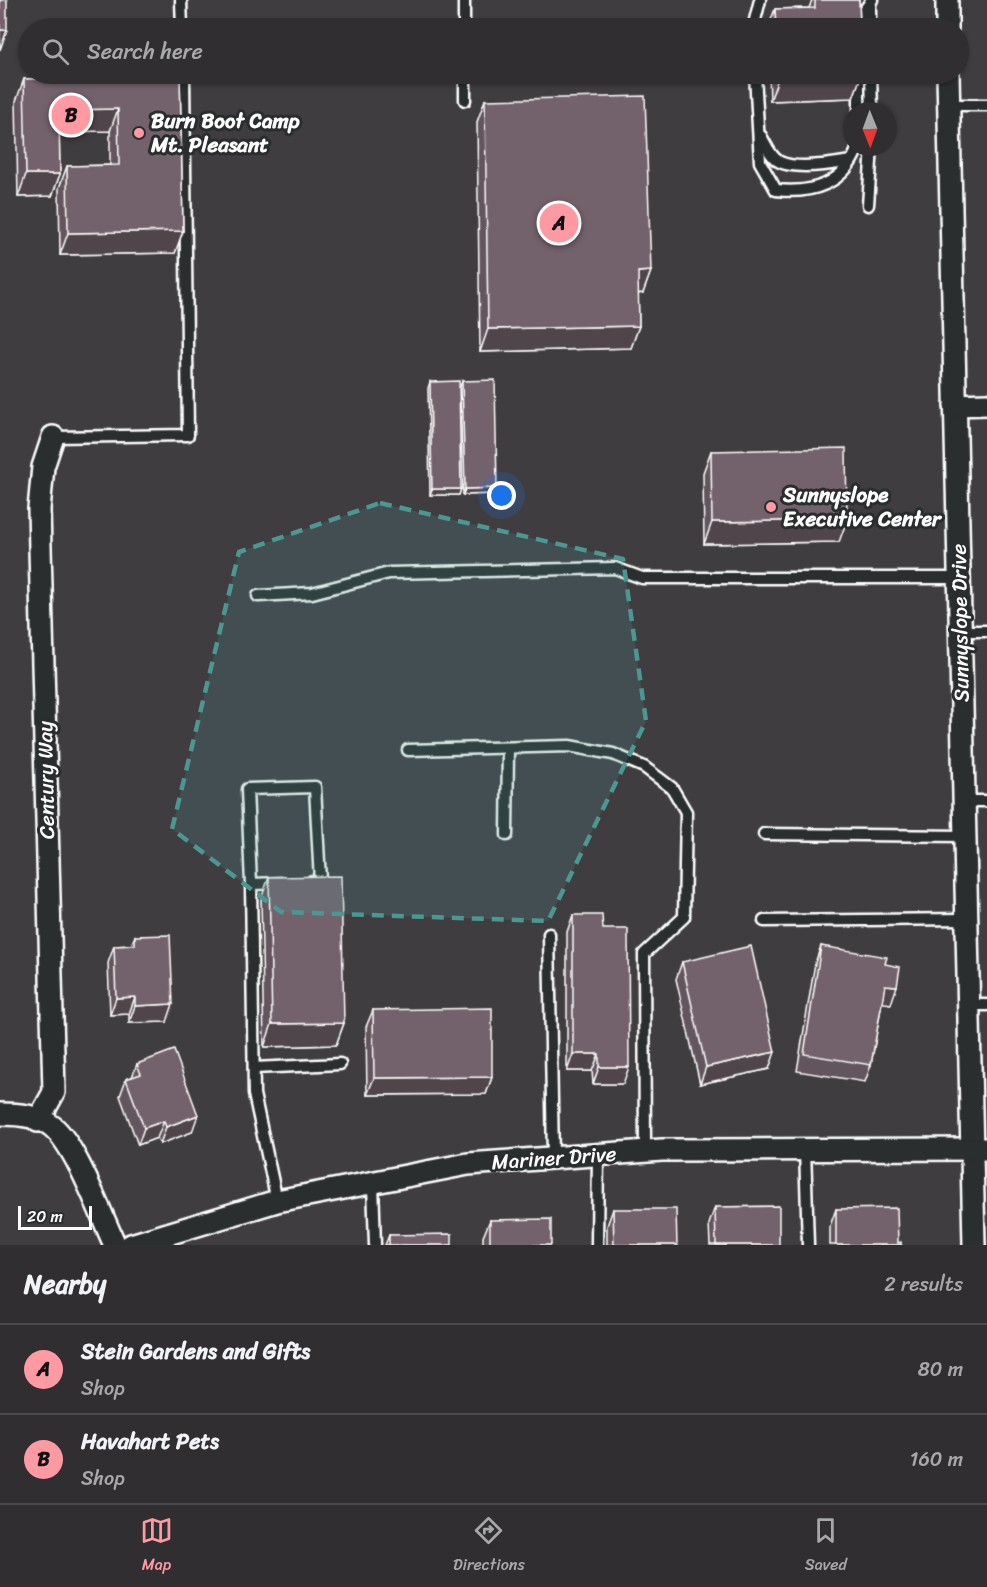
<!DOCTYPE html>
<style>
:root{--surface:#302e31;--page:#3c3a3d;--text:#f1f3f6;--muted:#a8a8ab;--line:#4b4a4d;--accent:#ff9aa2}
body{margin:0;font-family:Sriracha,sans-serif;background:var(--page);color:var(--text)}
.compass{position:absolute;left:843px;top:102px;width:54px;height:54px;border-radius:50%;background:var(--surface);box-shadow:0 2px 4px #0004;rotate:179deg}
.scale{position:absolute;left:18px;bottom:15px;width:74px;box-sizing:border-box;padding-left:6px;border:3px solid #fff;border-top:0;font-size:16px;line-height:21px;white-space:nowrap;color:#fff;-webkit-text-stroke:4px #2a2d2e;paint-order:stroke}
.you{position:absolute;left:502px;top:496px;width:21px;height:21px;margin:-15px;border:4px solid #fff;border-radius:50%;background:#1a73e8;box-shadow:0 0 0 9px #1a73e833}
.badge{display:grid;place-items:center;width:39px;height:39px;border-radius:50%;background:var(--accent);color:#111;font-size:20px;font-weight:700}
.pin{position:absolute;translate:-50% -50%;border:3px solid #fff;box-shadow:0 2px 6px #0006}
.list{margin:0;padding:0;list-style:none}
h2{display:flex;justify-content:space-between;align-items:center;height:78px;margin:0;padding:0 24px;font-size:26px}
h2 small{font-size:20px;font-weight:400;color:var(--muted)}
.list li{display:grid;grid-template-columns:39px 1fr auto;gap:18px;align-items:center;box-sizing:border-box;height:90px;padding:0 24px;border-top:2px solid var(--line)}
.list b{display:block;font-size:22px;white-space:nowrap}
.list p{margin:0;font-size:20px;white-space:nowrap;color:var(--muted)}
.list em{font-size:20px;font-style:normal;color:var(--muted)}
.icon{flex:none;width:33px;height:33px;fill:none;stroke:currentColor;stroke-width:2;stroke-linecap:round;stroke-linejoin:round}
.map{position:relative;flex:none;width:987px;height:1245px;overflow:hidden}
.search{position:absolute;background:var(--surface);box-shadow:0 2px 4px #0004;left:18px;right:18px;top:18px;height:66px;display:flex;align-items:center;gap:15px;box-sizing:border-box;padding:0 21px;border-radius:33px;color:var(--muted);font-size:22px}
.sheet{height:258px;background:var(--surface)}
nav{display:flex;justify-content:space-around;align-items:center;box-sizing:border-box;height:84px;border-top:2px solid var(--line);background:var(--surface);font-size:16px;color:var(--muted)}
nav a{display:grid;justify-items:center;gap:3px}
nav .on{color:var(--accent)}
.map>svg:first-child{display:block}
</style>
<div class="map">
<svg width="987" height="1245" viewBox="0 0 987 1245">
<rect width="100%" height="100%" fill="#403d41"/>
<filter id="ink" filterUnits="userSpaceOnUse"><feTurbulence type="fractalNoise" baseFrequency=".0167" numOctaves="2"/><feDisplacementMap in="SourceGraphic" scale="12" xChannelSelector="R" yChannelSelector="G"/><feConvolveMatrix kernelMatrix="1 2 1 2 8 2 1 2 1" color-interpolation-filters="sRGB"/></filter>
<g filter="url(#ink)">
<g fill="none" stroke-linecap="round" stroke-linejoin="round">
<g stroke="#fff" stroke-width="15">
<g id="service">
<path d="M181 0 182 28"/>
<path d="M464 0V28"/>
<path d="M753 28 760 0"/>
<path d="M858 28 860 16 872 0"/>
<path d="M870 28V2"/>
<path d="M465 74V100"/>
<path d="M755 74 760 162 776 190C812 194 845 184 858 147"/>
<path d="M859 74V111"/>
<path d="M871 74 872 111"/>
<path d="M949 105H987"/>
<path d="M761 136C766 145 771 158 780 162 797 170 834 164 851 161"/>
<path d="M868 205 872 147"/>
<path d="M53 437 188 435 184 74"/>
<path d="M258 596 312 593 389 573 615 568 642 578H959"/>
<path d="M960 631H987"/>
<path d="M408 750 569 746 613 754 644 767 672 788 686 812 684 917 644 954 645 1151"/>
<path d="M964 801H987"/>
<path d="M764 834 964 836"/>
<path d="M507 835 508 748"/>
<path d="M251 884 281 883"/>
<path d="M764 921 966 919"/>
<path d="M549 934 553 1158"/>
<path d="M968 1005H987"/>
<path d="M254 1068 340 1064"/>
<path d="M805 1148 808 1245"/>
<path d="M373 1183 375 1245"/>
<path d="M277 1201 254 1094 251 884 247 789 315 787 320 881H312"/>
<path d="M597 1245 598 1154"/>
</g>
</g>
<g stroke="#fff" stroke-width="26">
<g id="minor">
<path d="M947 0V28"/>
<path d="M948 74 974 1245"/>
<path d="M955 405 987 404"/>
<path d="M0 1114C17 1114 39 1115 53 1127 76 1146 101 1215 115 1245"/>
<path d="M38 1121 54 1092 39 509 43 467 53 437"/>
<path d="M131 1245 277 1201 468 1164 662 1150 987 1149"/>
</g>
</g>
<use href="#service" stroke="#2a2d2e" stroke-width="10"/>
<use href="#minor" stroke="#2a2d2e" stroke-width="21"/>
</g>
<g fill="#63545d" stroke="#fff" stroke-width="1.5">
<path d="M812 0H859L860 28H768L775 9 809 8Z"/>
<path d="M110 74H180L183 231 175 253 60 255 59 188 67 166 110 165V131L59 132 60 174 52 196 18 197 16 101 24 79 109 77Z"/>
<path d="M769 74H861V76L853 98 770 101Z"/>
<path d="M485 100 651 271 643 293 638 294 639 326 631 348 480 352 477 122Z"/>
<path d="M462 381 497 488 495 494 463 495 460 387Z"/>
<path d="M430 382 461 489 459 495H430L428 388Z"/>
<path d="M711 451 839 542 704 544 703 473Z"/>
<path d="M269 877 344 1023 336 1045 264 1047 261 899Z"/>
<path d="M573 915 603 929 623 1084H593L592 1071H567V932Z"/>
<path d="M135 936 167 1022 129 1023V1014L110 1015 108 963 114 946 131 945Z"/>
<path d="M821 946 885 964 891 1004 882 1002 871 1065 865 1082 797 1071 815 963Z"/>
<path d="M682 962 769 1069 700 1084 676 979Z"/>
<path d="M373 1010 492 1077 486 1094 367 1095 366 1027Z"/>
<path d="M137 1064 192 1132 160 1144 157 1138 138 1145 120 1096 126 1079 132 1077Z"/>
<path d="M715 1207 779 1245H710L709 1224Z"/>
<path d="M613 1209 677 1245H607V1226Z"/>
<path d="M836 1209 898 1243 901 1245H830V1226Z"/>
<path d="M490 1220 551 1245H483V1237Z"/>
<path d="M389 1235 452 1245H385Z"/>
</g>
<g fill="#50454c" stroke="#fff" stroke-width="1.5">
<path d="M0 30H7L0 50Z"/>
<path d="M861 76 853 98 770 101 778 79Z"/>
<path d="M118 109 110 131 51 132 59 110Z"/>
<path d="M26 174H60L52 196 18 197Z"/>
<path d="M183 231 175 253 60 255 68 233Z"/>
<path d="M651 271 643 293 630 294 638 272Z"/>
<path d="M639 326 631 348 480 352 488 329Z"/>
<path d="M497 488 495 494 463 495 465 489Z"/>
<path d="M432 489H461L459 495H430Z"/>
<path d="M847 520 839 542 704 544 712 522Z"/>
<path d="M885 985 897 986 891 1004 878 1002Z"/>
<path d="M135 997 129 1014 110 1015 116 998Z"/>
<path d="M173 1004 167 1022 129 1023 135 1006Z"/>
<path d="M344 1023 336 1045 264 1047 272 1024Z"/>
<path d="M775 1052 769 1069 700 1084 706 1067Z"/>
<path d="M573 1054H599L592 1071H567Z"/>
<path d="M599 1067H629L623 1084H593Z"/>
<path d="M492 1077 486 1094 367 1095 374 1078Z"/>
<path d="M198 1115 192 1132 160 1144 166 1127Z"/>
<path d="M164 1121 157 1138 138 1145 144 1128Z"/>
</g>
<g fill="#73626c" stroke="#fff" stroke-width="1.5">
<rect x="0" y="0" width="7" height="30"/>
<path d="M815 0H859L860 28H776L775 9 815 8Z"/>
<path d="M116 74H180L183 231 68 233 67 166 119 165 118 109 59 110 60 174H26L24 79 116 77Z"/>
<path d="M778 74H861V76L778 79Z"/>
<path d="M645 96 651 271 638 272 639 326 488 329 485 100Z"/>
<path d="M495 380 497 488 465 489 462 381Z"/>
<path d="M459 381 461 489H432L430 382Z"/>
<path d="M846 448 847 520 712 522 711 451Z"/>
<path d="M341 876 344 1023 272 1024 269 877Z"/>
<path d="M573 915H602L603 929H628L629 1067H599V1054H573Z"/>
<path d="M170 935 173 1004 135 1006V997L116 998 114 946 135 945V936Z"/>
<path d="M751 946 775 1052 706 1067 682 962Z"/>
<path d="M821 946 887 957 885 964 900 967 897 986 885 985 871 1065 804 1054Z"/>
<path d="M492 1008V1077L374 1078 373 1010Z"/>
<path d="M174 1050 198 1115 166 1127 164 1121 144 1128 126 1079 141 1074 137 1064Z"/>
<path d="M779 1206V1245H716L715 1207Z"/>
<path d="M897 1208 898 1243 901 1242V1245H836V1209Z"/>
<path d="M613 1209H676L677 1245H614Z"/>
<path d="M551 1219V1245H490V1220Z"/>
<path d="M452 1234V1245H389V1235Z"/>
</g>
</g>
<path fill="#4b9892" fill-opacity="0.2" stroke="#4b9892" stroke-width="4.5" stroke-dasharray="12 8" stroke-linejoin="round" d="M380 503 623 559 646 721 548 921 281 912 172 829 239 552Z"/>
<g fill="#ff9aa2" stroke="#2a2d2e" stroke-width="2">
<circle cx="139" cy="133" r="6"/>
<circle cx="771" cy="507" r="6"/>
</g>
<g text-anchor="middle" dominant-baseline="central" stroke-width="6" stroke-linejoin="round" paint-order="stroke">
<g font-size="21" font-weight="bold" fill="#fff" stroke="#2a2d2e" text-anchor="start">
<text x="151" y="121">Burn Boot Camp<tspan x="151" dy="24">Mt. Pleasant</tspan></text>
<text x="783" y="495">Sunnyslope<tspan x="783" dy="24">Executive Center</tspan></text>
</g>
<g font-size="21" fill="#fff" stroke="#2a2d2e">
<text transform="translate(960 623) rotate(-91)">Sunnyslope Drive</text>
<text transform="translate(46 780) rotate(-91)">Century Way</text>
<text transform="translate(554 1158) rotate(-4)">Mariner Drive</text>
</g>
</g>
</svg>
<svg class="compass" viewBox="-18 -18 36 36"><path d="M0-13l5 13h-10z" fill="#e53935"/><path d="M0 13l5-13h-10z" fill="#a8a8ab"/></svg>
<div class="scale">20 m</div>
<div class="you"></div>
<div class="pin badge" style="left:559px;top:223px">A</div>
<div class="pin badge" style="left:71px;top:115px">B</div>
<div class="search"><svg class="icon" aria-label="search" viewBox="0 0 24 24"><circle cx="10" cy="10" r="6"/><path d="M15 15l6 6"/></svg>Search here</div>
</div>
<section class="sheet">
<h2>Nearby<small>2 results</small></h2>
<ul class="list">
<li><span class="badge">A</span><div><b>Stein Gardens and Gifts</b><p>Shop</p></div><em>80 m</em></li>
<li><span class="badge">B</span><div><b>Havahart Pets</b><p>Shop</p></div><em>160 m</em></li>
</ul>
</section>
<nav>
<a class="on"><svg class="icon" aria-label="map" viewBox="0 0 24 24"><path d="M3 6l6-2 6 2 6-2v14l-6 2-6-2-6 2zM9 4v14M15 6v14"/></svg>Map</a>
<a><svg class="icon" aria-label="directions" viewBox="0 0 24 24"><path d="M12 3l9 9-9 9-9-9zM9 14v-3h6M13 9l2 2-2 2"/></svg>Directions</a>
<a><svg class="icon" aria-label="saved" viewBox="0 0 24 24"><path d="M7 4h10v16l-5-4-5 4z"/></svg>Saved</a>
</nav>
